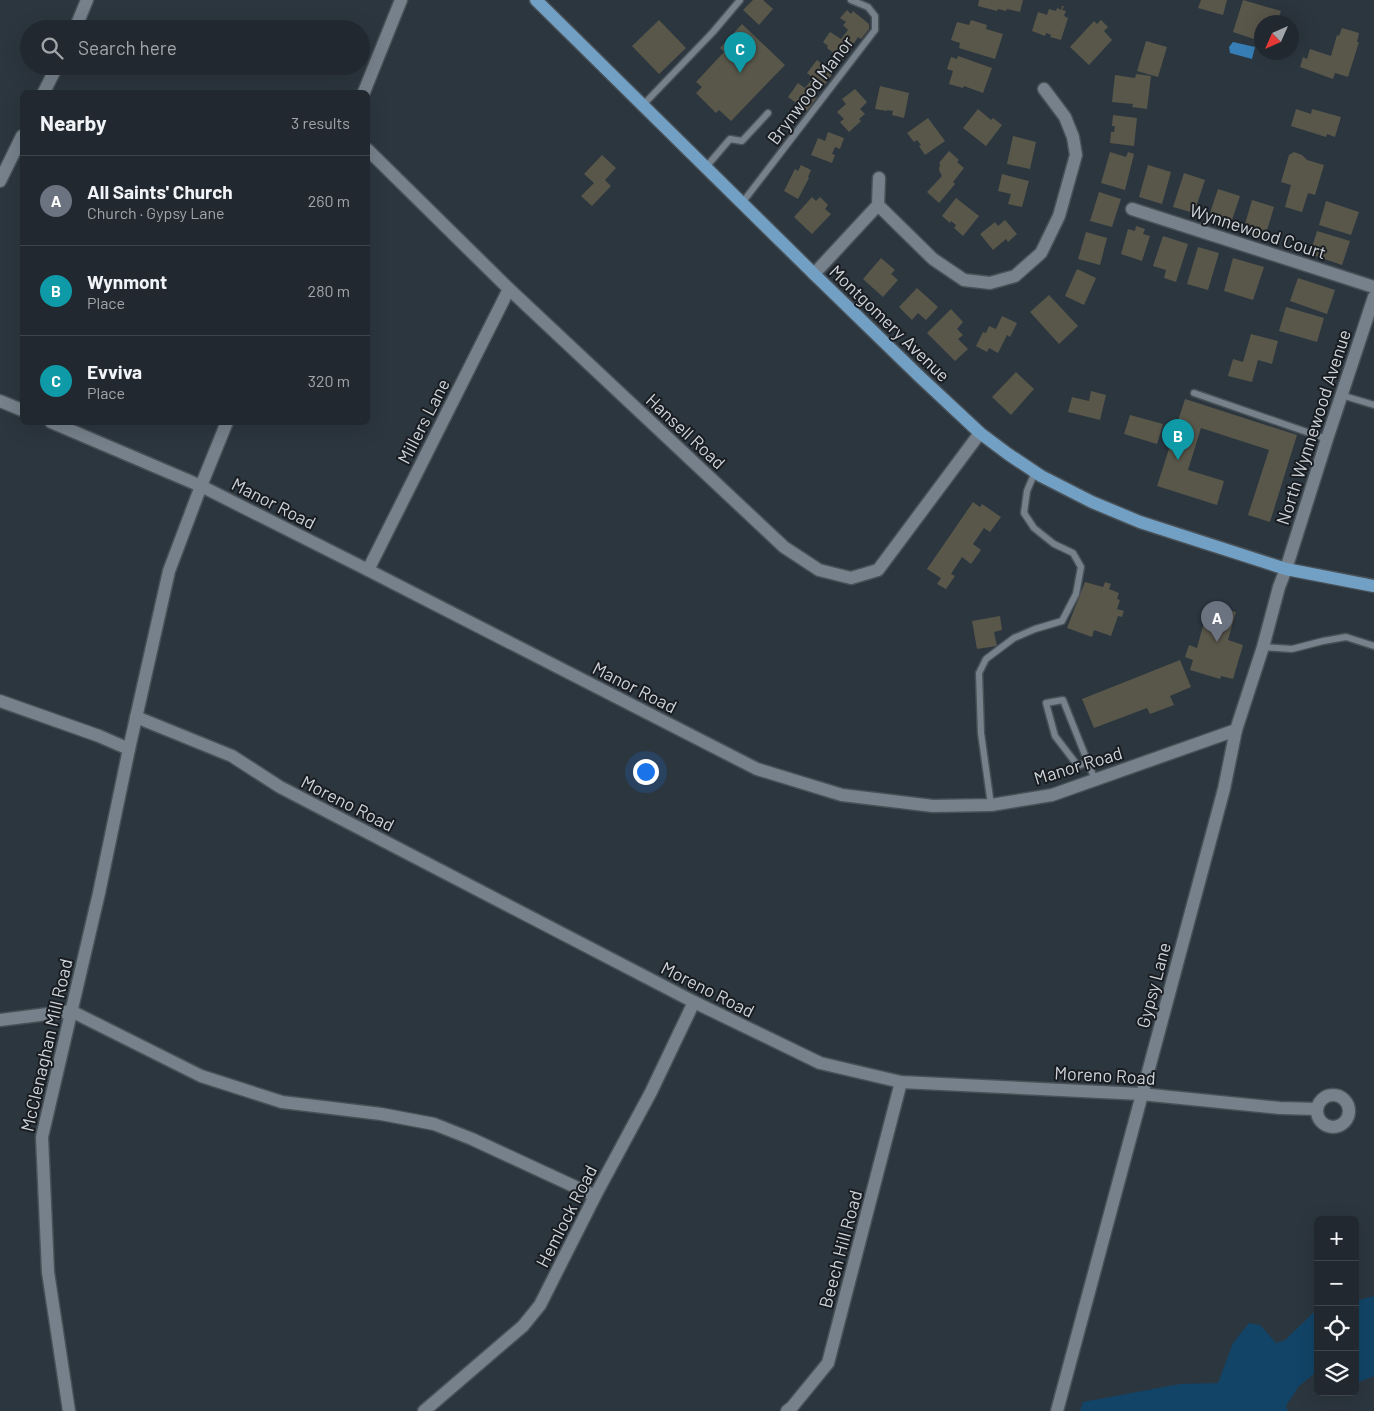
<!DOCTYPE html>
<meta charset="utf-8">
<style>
:root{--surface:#21282f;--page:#293037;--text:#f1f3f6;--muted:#a2a6aa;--line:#3e444b;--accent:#d0b736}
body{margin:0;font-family:Barlow,sans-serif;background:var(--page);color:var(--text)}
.controls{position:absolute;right:15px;bottom:15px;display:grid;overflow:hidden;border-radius:8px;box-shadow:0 5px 20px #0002}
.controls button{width:45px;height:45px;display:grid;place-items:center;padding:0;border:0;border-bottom:1px solid var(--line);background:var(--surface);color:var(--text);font:25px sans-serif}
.compass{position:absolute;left:1254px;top:15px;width:45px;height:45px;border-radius:50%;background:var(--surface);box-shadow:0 5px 20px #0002;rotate:225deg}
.you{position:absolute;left:645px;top:771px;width:18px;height:18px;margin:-12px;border:4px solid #fff;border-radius:50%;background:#1a73e8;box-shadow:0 0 0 8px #1a73e833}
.badge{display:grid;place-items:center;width:32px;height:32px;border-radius:50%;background:var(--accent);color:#fff;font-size:16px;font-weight:700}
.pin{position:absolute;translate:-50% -41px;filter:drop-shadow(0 1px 2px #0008)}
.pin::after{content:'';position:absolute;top:26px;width:18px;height:15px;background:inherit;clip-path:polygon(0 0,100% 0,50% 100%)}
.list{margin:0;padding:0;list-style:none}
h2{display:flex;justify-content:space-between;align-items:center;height:65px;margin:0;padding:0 20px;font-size:21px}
h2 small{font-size:16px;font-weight:400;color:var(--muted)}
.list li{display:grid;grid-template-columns:32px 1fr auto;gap:15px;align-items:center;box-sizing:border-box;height:90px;padding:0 20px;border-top:1px solid var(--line)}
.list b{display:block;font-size:19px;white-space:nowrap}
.list p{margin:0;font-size:16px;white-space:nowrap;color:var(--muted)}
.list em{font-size:16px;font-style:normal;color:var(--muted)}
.icon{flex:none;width:28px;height:28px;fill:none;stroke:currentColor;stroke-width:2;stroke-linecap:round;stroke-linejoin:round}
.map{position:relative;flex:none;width:1374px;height:1411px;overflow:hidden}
.search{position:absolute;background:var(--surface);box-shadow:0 5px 20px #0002;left:20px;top:20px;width:350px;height:55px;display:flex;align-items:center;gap:12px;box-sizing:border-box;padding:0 18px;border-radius:28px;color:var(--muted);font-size:19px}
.panel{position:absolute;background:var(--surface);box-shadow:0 5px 20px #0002;left:20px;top:90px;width:350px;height:335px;border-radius:8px}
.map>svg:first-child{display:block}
</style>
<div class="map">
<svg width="1374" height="1411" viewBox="0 0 1374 1411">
<rect width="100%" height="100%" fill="#2c363f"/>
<g fill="#124467">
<path d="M1374 1296V1376L1355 1384V1301Z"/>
<path d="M1318 1311V1371L1299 1386 1286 1406 1288 1411H1080L1083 1402 1180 1384 1218 1383 1233 1343 1249 1323 1260 1325 1276 1343 1285 1340 1314 1312Z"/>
</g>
<path fill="#367eb5" d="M1233 42 1255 47 1252 59 1230 53 1229 47Z"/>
<g fill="#59574a">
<path d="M753 0H763L773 9 759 25 743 10Z"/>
<path d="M979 0H1023L1020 12 1007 9 1006 11 998 9 997 11 978 6Z"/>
<path d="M1201 0H1227L1223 15 1198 8Z"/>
<path d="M1243 0 1281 11 1277 22H1262L1257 40 1233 32Z"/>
<path d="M1062 6H1064L1062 10 1066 11 1064 16 1068 18 1061 40 1050 37 1051 35 1046 33 1045 36 1032 31 1038 12 1047 15 1049 9 1056 11 1057 8 1061 10Z"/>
<path d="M847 10 851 14 853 11 869 24V29L861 39 858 37 843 60 827 48 828 46 823 42 830 32 841 39 848 30 843 25 846 22 840 18Z"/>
<path d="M659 20 686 48 659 74 632 46Z"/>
<path d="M971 20 987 25 986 29 1003 34 995 59 959 48 960 43 951 40 957 22 969 25Z"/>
<path d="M1101 20 1108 27 1104 31 1112 40 1089 65 1070 47 1094 21 1097 24Z"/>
<path d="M742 24 785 65 731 121 719 110 716 113 696 93 702 87 696 82 724 52 720 48Z"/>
<path d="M1342 28 1359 33 1357 42H1359L1348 77 1335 73 1333 79 1300 67 1303 57 1307 59 1310 49 1331 56 1337 35 1339 36Z"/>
<path d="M1146 41 1167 47 1158 77 1137 71Z"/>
<path d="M958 56 992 68 983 93 964 86 963 88 949 84 953 71 947 69 951 57 957 59Z"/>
<path d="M817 60 833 73 824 86 819 82 811 93 817 97 807 111 788 97 798 83 805 88 813 78 807 73Z"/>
<path d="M1136 74 1151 76 1147 109 1132 107 1133 104 1112 102 1115 75 1135 78Z"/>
<path d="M880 86 909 93 904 118 892 115 893 111 887 110V111L875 109Z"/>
<path d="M855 89 867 102 860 109 865 114 859 119 861 121 849 132 840 122 844 119 837 112 846 104 842 99Z"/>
<path d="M978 109 991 120 993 118 1002 125 986 146 963 128Z"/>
<path d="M1296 109 1311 114 1312 109 1341 117 1335 137 1327 134 1326 137 1291 126Z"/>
<path d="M1113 115 1137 118 1134 146 1110 143 1111 132H1114L1115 126H1112Z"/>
<path d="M928 118 945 141 925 155 919 146 921 145 917 140 914 142 907 133Z"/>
<path d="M828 132 844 138 840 149 835 147 832 154 835 155 832 163 811 155 818 138 825 141Z"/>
<path d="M1013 136 1036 142 1030 169 1007 164Z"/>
<path d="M949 151 959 160 957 162 964 168 953 182 955 184 939 203 927 192 942 176 939 170 940 164 939 163Z"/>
<path d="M1110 152 1126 157 1128 152 1134 154 1125 190 1101 183Z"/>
<path d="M1294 152 1302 155 1307 160 1324 165 1315 195 1308 193 1302 212 1285 207 1291 185 1281 182 1289 155Z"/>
<path d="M602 155 616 168 605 180 611 186 592 206 581 196 594 183 584 174Z"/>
<path d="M801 165 811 170 808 177 809 178 798 199 784 191 795 169 798 171Z"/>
<path d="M1148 165 1171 172 1162 204 1139 197Z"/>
<path d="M1184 173 1205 180 1194 213 1173 207Z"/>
<path d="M1002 174 1029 181 1022 207 1008 204 1011 194 998 191Z"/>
<path d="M1218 189 1240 196 1230 226 1208 219Z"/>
<path d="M1099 192 1121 199 1112 227 1090 221Z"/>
<path d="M812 197 816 201 820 197 828 205 825 209 831 214 812 234 794 217Z"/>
<path d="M956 198 979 216 963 236 954 228 956 225 951 221 950 223 942 216Z"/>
<path d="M1252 200 1274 207 1265 237 1243 231Z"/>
<path d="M1326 201 1359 212 1351 235 1319 225Z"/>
<path d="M1005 220 1017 234 1008 242 1006 239 993 250 980 234 995 222 998 226Z"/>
<path d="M1136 226 1145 229 1143 234 1150 236 1142 261 1121 254 1128 229 1135 231Z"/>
<path d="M1317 231 1350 241 1342 265 1310 254Z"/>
<path d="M1086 232 1107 238 1100 265 1078 259Z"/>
<path d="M1163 236 1188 244 1176 282 1164 278 1166 270 1153 266Z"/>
<path d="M1198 247 1219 253 1208 290 1187 284Z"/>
<path d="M881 258 895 270 891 274 898 280 883 297 863 279Z"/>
<path d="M1233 258 1264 267 1253 300 1224 291Z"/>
<path d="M1077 269 1096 278 1084 305 1065 296Z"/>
<path d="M1298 278 1335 290 1327 314 1290 301Z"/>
<path d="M917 288 938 307 926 320 918 313 912 320 899 307Z"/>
<path d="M1049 295 1078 326 1059 344 1030 312Z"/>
<path d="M1286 307 1324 318 1317 342 1279 331Z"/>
<path d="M951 309 963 322 957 329 963 335 958 339 968 349 955 361 927 333Z"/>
<path d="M1002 316 1017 323 1010 337 1007 335 998 353 989 348 987 352 976 346 983 332 986 333 989 326 996 329Z"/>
<path d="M1251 334 1278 341 1272 364 1258 360 1252 382 1228 376 1233 359 1243 362Z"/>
<path d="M1016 372 1034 389 1011 415 992 397Z"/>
<path d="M1091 391 1106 395 1100 420 1068 412 1072 397 1089 401Z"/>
<path d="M1185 399 1297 435 1270 522 1248 515 1269 450 1201 428 1188 470 1224 481 1217 505 1157 486Z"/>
<path d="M1130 415 1163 424 1157 444 1124 434Z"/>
<path d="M973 502 980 507 982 504 1001 517 990 532 984 528 973 544 981 550 971 564 962 557 951 574 955 576 946 589 937 584 941 578 927 569Z"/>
<path d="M1085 582 1103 587 1105 582 1111 584 1109 589 1119 593 1117 599 1120 600 1117 609 1124 611 1122 617 1118 616 1111 636 1094 630 1092 637 1067 628Z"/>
<path d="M1209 604 1236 612 1228 640 1243 645 1233 679 1221 676 1220 679 1190 670 1193 660 1185 657 1189 645 1197 648Z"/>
<path d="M1000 616 1002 630 994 632 997 646 977 649 972 621Z"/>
<path d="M1180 660 1191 687 1170 696 1174 705 1150 714 1147 708 1094 728 1082 699Z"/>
</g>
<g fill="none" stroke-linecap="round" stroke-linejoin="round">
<g stroke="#485157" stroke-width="9">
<g id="lane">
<path d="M643 105 713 32 740 0"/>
<path d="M706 167 730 139 742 141 768 113"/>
<path d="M742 203 875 30V16L868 7 851 0"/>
<path d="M1194 393 1327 439"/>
<path d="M1341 395 1374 405"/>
<path d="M1263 647 1292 649 1323 641 1346 637 1374 646"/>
<path d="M1088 762 1078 766 1055 736 1046 703 1063 700 1095 780"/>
<path d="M991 805 981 733 979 673 986 659 1014 638 1035 629 1062 621 1076 594 1081 567 1073 553 1054 544 1034 528 1024 513 1027 491 1035 472"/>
</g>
</g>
<g stroke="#485157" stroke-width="15">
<g id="street">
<path d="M75 29 87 0"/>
<path d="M44 92 57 66"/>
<path d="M364 92 401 0"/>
<path d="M368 150 509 289 784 547 819 570 851 578 878 570 980 433"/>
<path d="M0 181 22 136"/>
<path d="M878 205 879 178"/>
<path d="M1132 209 1374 287"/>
<path d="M814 274 878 205 933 259 964 280 990 283 1015 276 1041 253 1059 216 1076 155 1073 137 1065 117 1044 89"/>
<path d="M0 401 22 410"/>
<path d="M51 422 201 486 368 570 757 769 842 795 933 806 991 805 1052 795 1236 730"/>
<path d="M368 570 509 289"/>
<path d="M0 701 99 736 129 749"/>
<path d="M136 717 232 756 280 787 694 1002 820 1063 901 1082 1141 1094 1280 1108 1317 1109"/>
<path d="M0 1020 71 1011 201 1076 282 1102 381 1114 434 1124 472 1139 595 1196"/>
<circle cx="1333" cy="1111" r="16"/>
<path d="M69 1411 48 1272 42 1137 99 893 129 749 169 571 201 486 227 422"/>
<path d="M424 1411 523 1326 540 1305 595 1196 651 1092 694 1002"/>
<path d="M787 1411 792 1407 828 1363 901 1082"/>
<path d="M1057 1411 1224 789 1236 730 1263 647 1279 587 1286 569"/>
</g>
</g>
<g stroke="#485157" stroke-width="15">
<path id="secondary" d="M1286 569 1327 439 1374 297"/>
</g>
<g stroke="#485157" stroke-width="15">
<path id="primary" d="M536 0 814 274 919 376 980 433 1008 454 1041 476 1092 502 1140 522 1286 569 1374 586"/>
</g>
<use href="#lane" stroke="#76818b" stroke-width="6"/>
<use href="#street" stroke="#76818b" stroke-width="12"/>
<use href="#secondary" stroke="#76818b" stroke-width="12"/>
<use href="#primary" stroke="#72a0c5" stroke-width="12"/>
</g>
<g text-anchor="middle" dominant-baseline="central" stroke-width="4" stroke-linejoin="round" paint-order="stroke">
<g font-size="18" fill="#cdd3d8" stroke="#191d21">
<text transform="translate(810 90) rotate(-53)">Brynwood Manor</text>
<text transform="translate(1258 231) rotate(18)">Wynnewood Court</text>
<text transform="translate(890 323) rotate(44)">Montgomery Avenue</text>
<text transform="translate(423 421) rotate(-63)">Millers Lane</text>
<text transform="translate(1313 427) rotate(-72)">North Wynnewood Avenue</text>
<text transform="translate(686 431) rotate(43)">Hansell Road</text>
<text transform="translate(274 503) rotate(27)">Manor Road</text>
<text transform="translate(635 687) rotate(27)">Manor Road</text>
<text transform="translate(1078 765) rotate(-17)">Manor Road</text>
<text transform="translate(348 803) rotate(27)">Moreno Road</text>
<text transform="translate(1153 985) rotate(-75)">Gypsy Lane</text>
<text transform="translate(708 989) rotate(27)">Moreno Road</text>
<text transform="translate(46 1045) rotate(-77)">McClenaghan Mill Road</text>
<text transform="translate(1105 1075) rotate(3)">Moreno Road</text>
<text transform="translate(566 1216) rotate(-63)">Hemlock Road</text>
<text transform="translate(840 1249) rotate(-75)">Beech Hill Road</text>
</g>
</g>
</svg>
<div class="controls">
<button>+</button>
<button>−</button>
<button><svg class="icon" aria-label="locate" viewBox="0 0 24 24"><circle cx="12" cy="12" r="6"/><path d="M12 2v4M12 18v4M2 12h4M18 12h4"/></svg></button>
<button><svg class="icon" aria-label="layers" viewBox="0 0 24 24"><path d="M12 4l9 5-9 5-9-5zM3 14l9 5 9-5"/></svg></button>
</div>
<svg class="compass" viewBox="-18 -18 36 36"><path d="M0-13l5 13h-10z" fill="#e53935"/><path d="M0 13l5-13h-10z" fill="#a2a6aa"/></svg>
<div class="you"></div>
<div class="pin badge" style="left:1217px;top:642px;background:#6b7280">A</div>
<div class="pin badge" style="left:1178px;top:460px;background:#0f9aa8">B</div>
<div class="pin badge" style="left:740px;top:73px;background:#0f9aa8">C</div>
<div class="search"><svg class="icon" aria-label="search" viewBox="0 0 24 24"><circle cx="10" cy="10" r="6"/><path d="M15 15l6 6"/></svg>Search here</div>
<section class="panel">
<h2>Nearby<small>3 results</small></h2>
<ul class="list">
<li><span class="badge" style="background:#6b7280">A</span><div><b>All Saints' Church</b><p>Church · Gypsy Lane</p></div><em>260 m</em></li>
<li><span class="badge" style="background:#0f9aa8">B</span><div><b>Wynmont</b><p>Place</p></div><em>280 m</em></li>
<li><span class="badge" style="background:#0f9aa8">C</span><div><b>Evviva</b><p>Place</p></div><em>320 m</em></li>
</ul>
</section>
</div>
